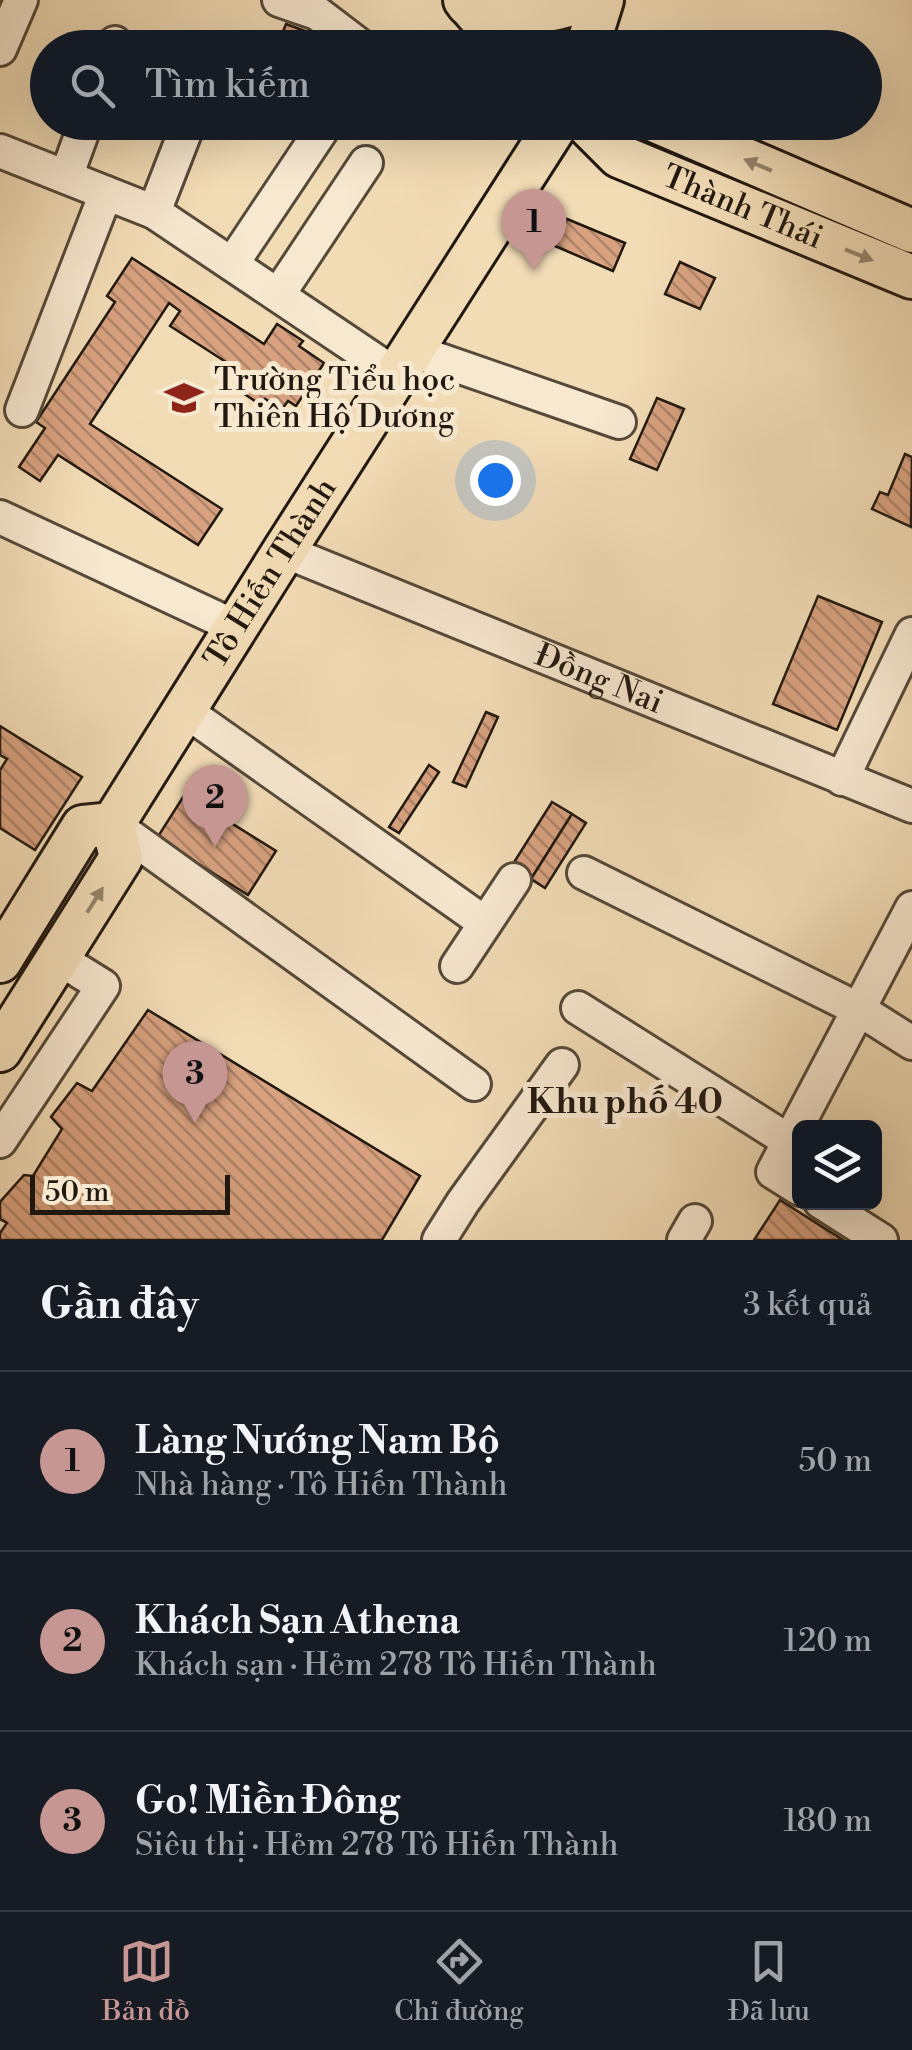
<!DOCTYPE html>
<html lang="vi">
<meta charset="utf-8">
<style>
:root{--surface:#171b24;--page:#242831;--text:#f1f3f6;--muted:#9ea1a6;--line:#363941;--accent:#c59692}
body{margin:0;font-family:"Libre Bodoni",serif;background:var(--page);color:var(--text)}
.controls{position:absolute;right:30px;bottom:30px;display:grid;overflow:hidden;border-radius:15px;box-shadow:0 10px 40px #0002}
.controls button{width:90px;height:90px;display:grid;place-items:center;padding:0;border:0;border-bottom:2px solid var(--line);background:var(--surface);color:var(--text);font:50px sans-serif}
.scale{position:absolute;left:30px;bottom:25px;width:200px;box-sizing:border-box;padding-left:10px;border:5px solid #211810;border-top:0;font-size:28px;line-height:35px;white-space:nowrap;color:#211810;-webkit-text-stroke:8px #f7e8d0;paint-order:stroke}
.you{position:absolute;left:495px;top:480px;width:35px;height:35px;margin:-25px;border:8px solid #fff;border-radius:50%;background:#1a73e8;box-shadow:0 0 0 15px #1a73e833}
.badge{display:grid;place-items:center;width:65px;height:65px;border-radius:50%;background:var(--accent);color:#111;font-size:32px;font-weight:700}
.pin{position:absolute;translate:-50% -82px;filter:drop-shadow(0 2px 5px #0008)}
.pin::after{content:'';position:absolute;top:52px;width:35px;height:30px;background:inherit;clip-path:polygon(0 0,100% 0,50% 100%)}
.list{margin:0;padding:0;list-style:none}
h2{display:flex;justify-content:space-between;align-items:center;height:130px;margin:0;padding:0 40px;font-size:42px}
h2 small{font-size:32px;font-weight:400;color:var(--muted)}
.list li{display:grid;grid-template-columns:65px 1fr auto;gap:30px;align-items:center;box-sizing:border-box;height:180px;padding:0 40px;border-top:2px solid var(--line)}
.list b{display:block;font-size:38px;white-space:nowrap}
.list p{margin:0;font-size:32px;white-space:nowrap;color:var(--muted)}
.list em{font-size:32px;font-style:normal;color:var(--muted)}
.icon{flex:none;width:55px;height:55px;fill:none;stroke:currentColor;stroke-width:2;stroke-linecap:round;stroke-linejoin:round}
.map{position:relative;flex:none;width:912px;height:1240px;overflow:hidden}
.search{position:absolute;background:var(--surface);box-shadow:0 10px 40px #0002;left:30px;right:30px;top:30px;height:110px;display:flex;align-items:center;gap:25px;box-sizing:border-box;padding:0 35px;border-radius:55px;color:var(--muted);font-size:38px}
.sheet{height:670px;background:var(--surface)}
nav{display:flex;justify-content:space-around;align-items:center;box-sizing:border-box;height:140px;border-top:2px solid var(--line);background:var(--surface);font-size:28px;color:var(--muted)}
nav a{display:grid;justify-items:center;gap:5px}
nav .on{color:var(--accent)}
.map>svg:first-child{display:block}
</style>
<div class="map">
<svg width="912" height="1240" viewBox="0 0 912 1240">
<defs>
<pattern id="building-back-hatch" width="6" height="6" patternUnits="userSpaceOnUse" patternTransform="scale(2.5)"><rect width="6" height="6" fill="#d8a280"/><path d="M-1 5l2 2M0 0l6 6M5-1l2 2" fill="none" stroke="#af8367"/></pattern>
</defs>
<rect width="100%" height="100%" fill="#f2dcb6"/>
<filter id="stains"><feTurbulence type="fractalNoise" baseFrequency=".002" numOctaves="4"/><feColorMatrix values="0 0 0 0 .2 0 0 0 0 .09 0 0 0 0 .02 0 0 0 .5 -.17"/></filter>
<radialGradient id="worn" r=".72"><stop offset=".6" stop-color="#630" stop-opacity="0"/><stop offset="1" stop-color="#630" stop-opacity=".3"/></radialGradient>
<g fill="url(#building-back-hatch)" stroke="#211810" stroke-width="2.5">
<path d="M286 24 305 31 298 48H276Z"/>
<path d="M567 219 625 243 613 271 555 246Z"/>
<path d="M132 258 264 344 277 324 303 341 299 346 324 363 296 406 288 401 282 409 265 399 261 405 234 387 243 373 170 326 180 311 169 303 90 424 222 509 198 545 58 455 40 481 19 467 45 428 36 422 115 302 107 296Z"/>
<path d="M680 262 715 278 700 309 665 294Z"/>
<path d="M657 398 684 409 657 470 630 459Z"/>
<path d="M905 454 912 457 911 527 872 509 880 492 888 495Z"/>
<path d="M818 596 882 622 837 730 773 704Z"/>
<path d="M486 712 498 717 466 787 453 782Z"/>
<path d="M0 726 82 777 35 850 0 828V770L7 759 0 755Z"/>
<path d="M429 765 439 772 399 833 389 827Z"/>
<path d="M185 794 276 851 248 895 157 838Z"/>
<path d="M552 802 572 814 531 879 511 867Z"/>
<path d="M572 814 586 823 545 888 531 879Z"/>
<path d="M148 1010 420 1176 382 1240H0V1233L7 1223 0 1219V1202L24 1175 33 1176 62 1129 51 1117 77 1083 92 1091Z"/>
<path d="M780 1200 843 1240H754Z"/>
</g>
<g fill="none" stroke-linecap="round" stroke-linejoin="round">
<g stroke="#55493a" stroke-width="38">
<g id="minor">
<path d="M279 0 317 13 363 48"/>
<path d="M113 48 115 43"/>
<path d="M0 49 21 0"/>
<path d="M0 151 154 212 398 376"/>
<path d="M66 177 86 122"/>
<path d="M154 212 189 122"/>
<path d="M232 264 325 125"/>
<path d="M278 295 366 163"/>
<path d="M414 351 619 422"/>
<path d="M22 410 106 193"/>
<path d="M0 517 238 628"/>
<path id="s1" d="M284 551 912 806"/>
<path d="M184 710 485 923"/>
<path d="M842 779 912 634"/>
<path d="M113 824 474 1084"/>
<path d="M584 873 860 1010 912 1043"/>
<path d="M457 966 514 880"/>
<path d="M578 1008 789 1141"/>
<path d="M0 1141 103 986 58 958"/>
<path d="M800 1189 773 1172 912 908"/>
<path d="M821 1202 881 1240"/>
<path d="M439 1240 463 1202 562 1065"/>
<path d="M684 1240 695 1221"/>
</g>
</g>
<g stroke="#211810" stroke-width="48">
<g id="major">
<path d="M465 0 507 48"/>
<path d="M468 4C513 13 540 17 583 0"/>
<path d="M587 48 602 0"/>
<path id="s2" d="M585 122 619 156 912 277"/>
<path d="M658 122 912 231"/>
<path d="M0 961 83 827 113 824"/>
<path id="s3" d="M0 1050 121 858 113 824 284 551 558 122"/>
</g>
</g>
<use href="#minor" stroke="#f7e8d0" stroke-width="32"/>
<use href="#major" stroke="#f2dcb6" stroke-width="42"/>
</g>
<defs><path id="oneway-solid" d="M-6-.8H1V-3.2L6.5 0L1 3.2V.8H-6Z" transform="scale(2.5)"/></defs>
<g fill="#94846b">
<use href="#oneway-solid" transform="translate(758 165) rotate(-157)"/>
<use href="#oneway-solid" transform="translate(859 255) rotate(22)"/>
<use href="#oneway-solid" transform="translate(95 900) rotate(-58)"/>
</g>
<defs>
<g id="school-bare" transform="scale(3)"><path d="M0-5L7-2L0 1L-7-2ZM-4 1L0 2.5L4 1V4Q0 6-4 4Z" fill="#8f2418" stroke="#f7e8d0" stroke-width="2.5" paint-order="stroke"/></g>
</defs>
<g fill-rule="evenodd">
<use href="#school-bare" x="184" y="398"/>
</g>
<g text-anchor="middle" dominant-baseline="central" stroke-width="10" stroke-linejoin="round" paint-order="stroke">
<g font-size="32" fill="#211810" stroke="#f7e8d0">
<text stroke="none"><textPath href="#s2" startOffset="182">Thành Thái</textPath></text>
<text stroke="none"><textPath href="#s3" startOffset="558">Tô Hiến Thành</textPath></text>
<text stroke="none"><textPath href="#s1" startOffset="340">Đồng Nai</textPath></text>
</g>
<g font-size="32" fill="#211810" stroke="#f7e8d0" text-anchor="start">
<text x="214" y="380">Trường Tiểu học<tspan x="214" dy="37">Thiên Hộ Dương</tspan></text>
</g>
<g font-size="35" font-weight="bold" fill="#211810" stroke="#f7e8d0">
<text x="625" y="1102">Khu phố 40</text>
</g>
</g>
<rect width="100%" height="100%" filter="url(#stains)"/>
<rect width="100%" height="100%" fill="url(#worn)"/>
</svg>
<div class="controls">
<button><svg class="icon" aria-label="layers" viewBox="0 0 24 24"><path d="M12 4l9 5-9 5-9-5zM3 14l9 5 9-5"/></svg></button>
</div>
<div class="scale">50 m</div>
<div class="you"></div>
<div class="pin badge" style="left:534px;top:271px">1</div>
<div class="pin badge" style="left:215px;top:847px">2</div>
<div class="pin badge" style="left:195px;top:1123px">3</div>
<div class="search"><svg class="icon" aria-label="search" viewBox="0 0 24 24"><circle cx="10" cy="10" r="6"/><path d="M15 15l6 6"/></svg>Tìm kiếm</div>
</div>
<section class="sheet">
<h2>Gần đây<small>3 kết quả</small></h2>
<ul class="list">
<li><span class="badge">1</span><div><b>Làng Nướng Nam Bộ</b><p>Nhà hàng · Tô Hiến Thành</p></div><em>50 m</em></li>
<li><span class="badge">2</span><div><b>Khách Sạn Athena</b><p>Khách sạn · Hẻm 278 Tô Hiến Thành</p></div><em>120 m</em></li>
<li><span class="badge">3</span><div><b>Go! Miền Đông</b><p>Siêu thị · Hẻm 278 Tô Hiến Thành</p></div><em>180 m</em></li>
</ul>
</section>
<nav>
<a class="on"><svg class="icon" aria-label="map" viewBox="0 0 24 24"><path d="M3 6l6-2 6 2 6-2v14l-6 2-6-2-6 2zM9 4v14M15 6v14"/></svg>Bản đồ</a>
<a><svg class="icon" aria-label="directions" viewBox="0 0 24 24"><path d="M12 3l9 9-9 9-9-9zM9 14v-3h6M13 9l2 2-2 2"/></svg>Chỉ đường</a>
<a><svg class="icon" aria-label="saved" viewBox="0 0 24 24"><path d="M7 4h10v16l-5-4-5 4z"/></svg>Đã lưu</a>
</nav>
